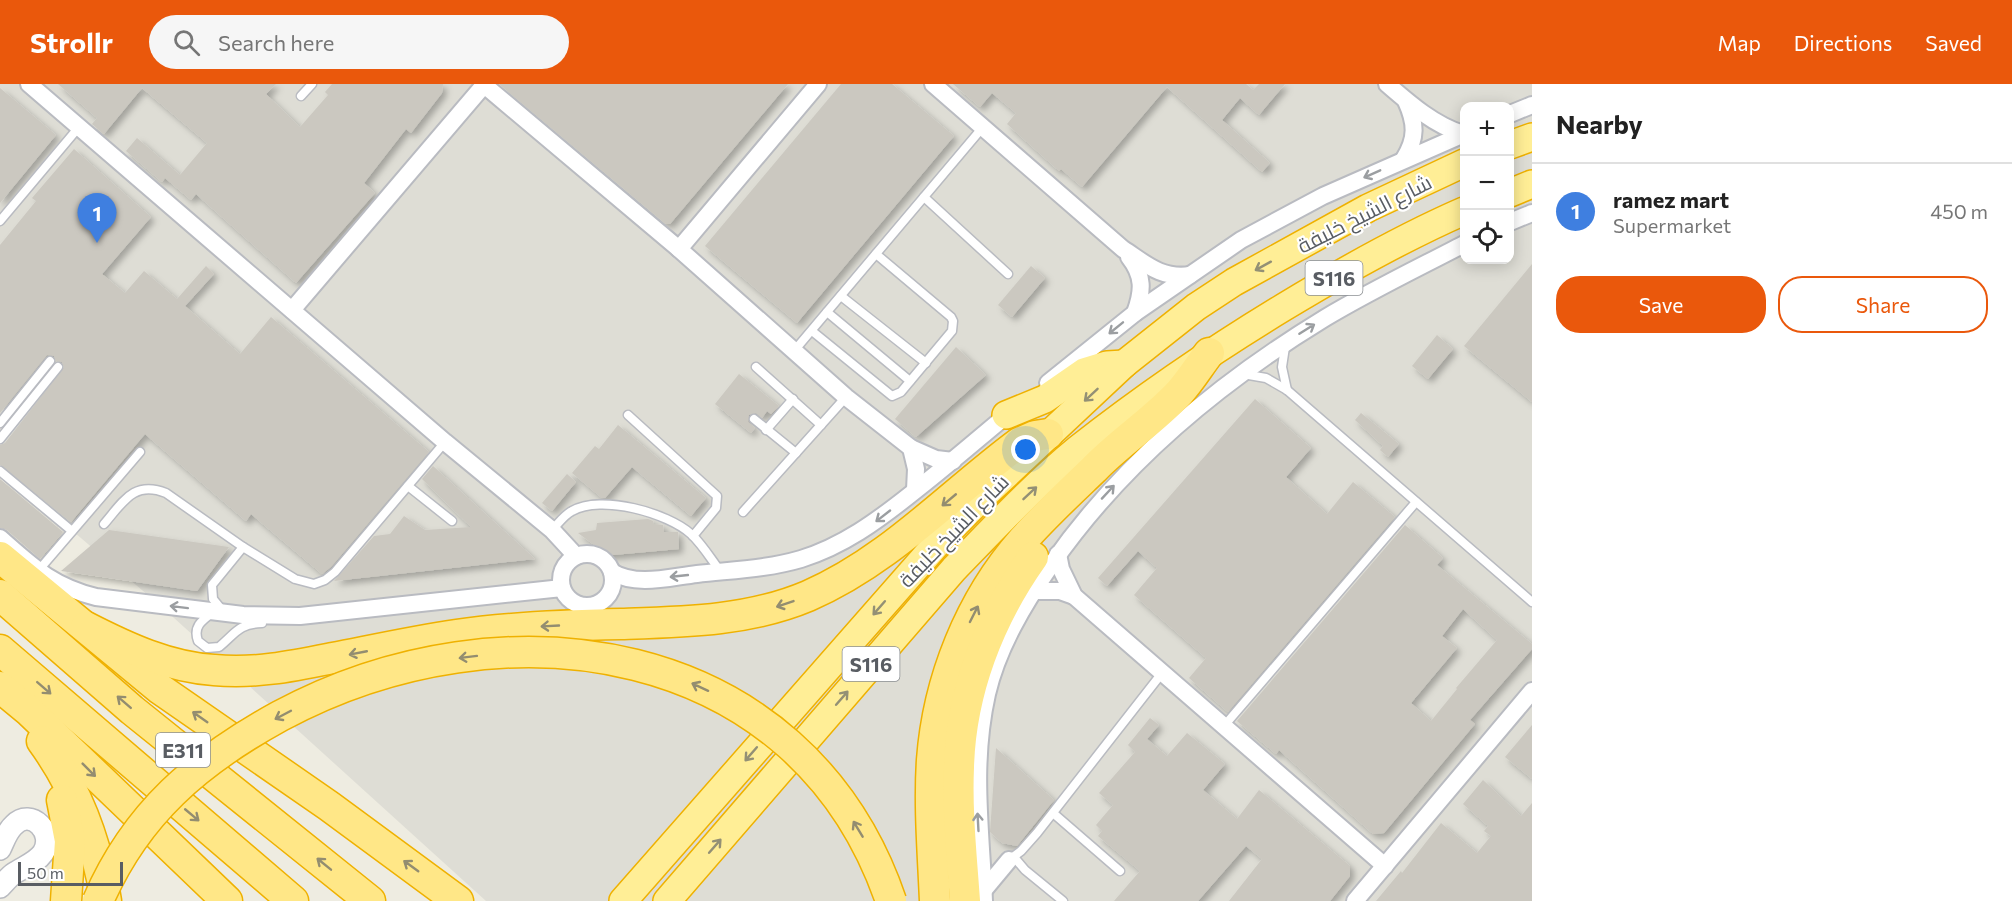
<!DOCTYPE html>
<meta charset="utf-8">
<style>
:root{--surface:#fff;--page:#f6f6f6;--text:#222;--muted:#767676;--line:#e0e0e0;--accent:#ea580c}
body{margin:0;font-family:Commissioner,Cairo,sans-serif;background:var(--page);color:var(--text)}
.controls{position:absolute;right:18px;top:18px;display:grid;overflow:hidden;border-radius:12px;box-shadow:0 3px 15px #0003}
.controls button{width:54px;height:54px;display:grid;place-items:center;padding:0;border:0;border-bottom:2px solid var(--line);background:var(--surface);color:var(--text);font:30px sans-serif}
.scale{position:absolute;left:18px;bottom:15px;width:105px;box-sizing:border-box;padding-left:6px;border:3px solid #595d63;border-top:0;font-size:16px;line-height:21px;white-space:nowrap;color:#595d63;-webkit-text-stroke:4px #fff;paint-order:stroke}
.you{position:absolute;left:1026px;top:366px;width:21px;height:21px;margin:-15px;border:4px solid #fff;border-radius:50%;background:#1a73e8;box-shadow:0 0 0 9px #1a73e833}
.badge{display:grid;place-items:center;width:39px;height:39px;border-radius:50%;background:var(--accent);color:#fff;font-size:20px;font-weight:700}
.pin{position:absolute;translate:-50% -50px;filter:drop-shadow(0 2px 3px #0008)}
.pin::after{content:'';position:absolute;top:32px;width:21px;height:18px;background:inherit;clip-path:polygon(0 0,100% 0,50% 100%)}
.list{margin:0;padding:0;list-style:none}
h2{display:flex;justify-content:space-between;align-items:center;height:78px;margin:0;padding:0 24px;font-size:26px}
h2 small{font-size:20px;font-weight:400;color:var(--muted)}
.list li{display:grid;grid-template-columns:39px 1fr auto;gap:18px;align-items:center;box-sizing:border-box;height:96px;padding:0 24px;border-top:2px solid var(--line)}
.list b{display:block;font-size:22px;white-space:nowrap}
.list p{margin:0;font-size:20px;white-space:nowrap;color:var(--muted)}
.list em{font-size:20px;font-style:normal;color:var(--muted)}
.actions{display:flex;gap:12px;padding:18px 24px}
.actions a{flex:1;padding:14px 0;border:2px solid var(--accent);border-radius:24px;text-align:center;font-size:21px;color:var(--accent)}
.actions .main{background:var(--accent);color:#fff}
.icon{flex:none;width:33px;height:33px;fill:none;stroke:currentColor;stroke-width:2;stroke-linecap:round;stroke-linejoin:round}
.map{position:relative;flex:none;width:1532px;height:817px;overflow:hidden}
header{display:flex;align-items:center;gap:36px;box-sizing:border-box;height:84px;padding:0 30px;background:var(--accent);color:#fff}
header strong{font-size:28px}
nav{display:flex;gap:33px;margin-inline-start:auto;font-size:21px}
.search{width:420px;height:54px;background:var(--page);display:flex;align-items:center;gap:15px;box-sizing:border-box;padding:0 21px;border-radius:33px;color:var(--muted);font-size:22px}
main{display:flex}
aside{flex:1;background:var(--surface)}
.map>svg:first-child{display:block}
</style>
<header>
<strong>Strollr</strong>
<div class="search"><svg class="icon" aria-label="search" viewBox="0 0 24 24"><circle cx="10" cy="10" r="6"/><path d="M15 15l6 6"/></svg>Search here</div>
<nav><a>Map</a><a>Directions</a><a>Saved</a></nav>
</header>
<main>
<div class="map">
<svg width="1532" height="817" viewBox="0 0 1532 817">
<defs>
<filter id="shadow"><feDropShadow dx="4" dy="4" stdDeviation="3" flood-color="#0004"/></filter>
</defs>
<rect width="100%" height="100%" fill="#eeece1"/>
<path fill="#deddd5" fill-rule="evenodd" d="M0 0H1532V817H486L163 524 0 385ZM1464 22H1510V176H1464Z"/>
<g fill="#cbc8c0" fill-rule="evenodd" filter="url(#shadow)">
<path d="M58 0H276L266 10 300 43 328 11 325 8 332 0H443L442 9 411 49 406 45 364 99 375 109 296 199 196 110 191 116 165 94 162 98 126 67 137 54 180 91 207 59 142 4 104 50 92 40 97 34Z"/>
<path d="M499 0H788L670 140H666Z"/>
<path d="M841 0H892L954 52 797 239 705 162Z"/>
<path d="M953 0H1246L1253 6 1259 0H1285L1259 31 1240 14 1222 36 1270 79 1262 88 1167 3 1082 103 1061 85 1059 87 1007 40 1016 29 992 9 980 23Z"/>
<path d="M0 4 56 51 0 119Z"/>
<path d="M74 65 151 133 102 190 125 209 144 187 177 215 206 182 214 190 185 222 240 270 271 233 429 368 331 483 322 490 251 430 246 437 145 350 71 438 0 381V361L5 359 64 283 62 278 56 277 54 272 47 271 0 329V161L36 117 32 114Z"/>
<path d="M1532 180V318L1464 262Z"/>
<path d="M1031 182 1045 194 1012 233 998 221Z"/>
<path d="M1437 251 1453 265 1428 295 1412 282Z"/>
<path d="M956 263 986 291 916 353 895 335Z"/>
<path d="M739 290 779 322 771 330 767 327 762 334 756 329 749 331 748 338 755 344 751 349 715 320Z"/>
<path d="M1255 315 1311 364 1286 393 1327 430 1353 398 1395 433 1228 628 1189 594 1206 574 1134 511 1157 484 1138 467 1107 502 1098 494Z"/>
<path d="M1361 329 1399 360 1388 373 1380 366 1383 362 1355 336Z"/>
<path d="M618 341 706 414 691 432 632 383 605 414H602L572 389 595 362 599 365Z"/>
<path d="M433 382 535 475 334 497 374 452 390 450 404 432 425 446 471 443 422 395Z"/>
<path d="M567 390 576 398 552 427 542 419Z"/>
<path d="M0 395 63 448 40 475 7 446 0 444Z"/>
<path d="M648 435 653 437 654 440 663 441 664 448H678L679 465 602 472 601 466 578 449 596 446 597 439Z"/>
<path d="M1405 441 1443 474 1437 481 1532 560V565L1470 636 1475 640 1384 749 1373 750 1279 666 1276 670 1237 637ZM1463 525 1497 556 1456 604 1457 605 1431 637 1411 619 1457 564 1442 552Z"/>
<path d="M109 446 229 463 197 507 61 487Z"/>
<path d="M1150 634 1159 641 1147 655 1167 672 1187 649 1225 680 1203 706 1237 735 1259 706 1350 782V792L1330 817H1229L1262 775 1246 762 1198 817H1114L1140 787 1098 752 1102 747 1096 741 1113 721 1099 709 1135 668 1128 661Z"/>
<path d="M1532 641V695L1505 673Z"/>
<path d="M996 664 1054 716 1017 762 1002 759 990 748Z"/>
<path d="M1483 696 1521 732 1532 719V817H1376L1401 787 1402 789 1441 739 1477 769 1491 752 1484 747 1488 742 1463 720Z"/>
</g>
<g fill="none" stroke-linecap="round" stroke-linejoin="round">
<g stroke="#b9bbc1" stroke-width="11">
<g id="service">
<path d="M301 12 312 0"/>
<path d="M924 113 1008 190"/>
<path d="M0 137 79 43"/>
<path d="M841 212 926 279"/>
<path d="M827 228 910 297"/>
<path d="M812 247 892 312 901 308 952 247 953 237 951 233 876 170"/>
<path d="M1285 263 1282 283 1287 306"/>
<path d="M794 267 983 43"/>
<path d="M756 283 821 341"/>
<path d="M1243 290 1266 294 1287 306 1532 518"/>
<path d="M628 331 717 412 716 424 693 452"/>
<path d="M754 335 796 369"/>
<path d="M0 339 50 277"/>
<path d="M766 346 793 315"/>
<path d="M0 355 58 283"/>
<path d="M0 387 72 447"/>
<path d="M408 402 452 437"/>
<path d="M743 428 846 313"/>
<path d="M104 440C123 418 134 396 166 409L243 463 295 495 314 500 325 496 335 488 445 358"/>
<path d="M552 446C558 440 564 431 572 427 601 410 668 429 691 450 702 460 711 475 720 487"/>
<path d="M38 487 140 368"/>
<path d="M222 526 213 515 212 501 243 463"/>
<path d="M212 529C201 537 193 543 198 557L207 564 219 563C236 549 238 540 262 539"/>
<path d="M1224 642 1416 418"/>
<path d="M1053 729 1120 787"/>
<path d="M1014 773 1025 786 1063 817"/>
<path d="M1009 776 1021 767 1037 749 1162 589"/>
</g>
</g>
<g stroke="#b9bbc1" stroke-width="20">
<g id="minor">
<path d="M29 0 445 358 552 446 576 472"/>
<path d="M483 0 679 165 846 313 911 364 936 375 953 377"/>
<path d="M933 0 1123 165C1146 180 1161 195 1190 191"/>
<path d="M1387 0C1410 20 1434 41 1463 50"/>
<path d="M1510 30 1532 21"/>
<path d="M1404 75C1417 54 1416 39 1406 17"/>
<path d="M1510 138 1532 129"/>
<path d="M679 165 818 0"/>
<path d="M1129 173C1144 192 1143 207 1135 229"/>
<path d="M292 226 484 1"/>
<path d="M1048 299 1135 229 1241 156 1323 112 1464 50"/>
<path d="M911 364 916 385 915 406"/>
<path d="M0 454C33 483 52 502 96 513L243 531 300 532 562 504"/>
<circle cx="587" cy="496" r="26"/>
<path d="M1058 470 1061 485 1074 512 1385 782"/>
<path d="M612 488C637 503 670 493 697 490 732 486 767 485 801 475 843 462 877 437 911 410 946 383 979 354 1013 326"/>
<path d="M1033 507H1060L1074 512"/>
<path d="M984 806 1009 776"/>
<path d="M984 817C981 746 971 681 987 610 998 563 1024 520 1051 481 1122 379 1220 298 1325 234 1370 207 1418 184 1464 160"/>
<path d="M1355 817 1532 607"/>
</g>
</g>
<g stroke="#b9bbc1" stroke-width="24">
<path id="tertiary" d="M0 765C4 757 7 747 14 741 31 723 56 749 43 769 36 779 23 783 13 790 8 794 4 799 0 803"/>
</g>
<g stroke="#efb100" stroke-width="30">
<g id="trunk">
<path d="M1510 61 1532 53"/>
<path d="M1510 109 1532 100"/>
<path d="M1006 331 1045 315 1084 288 1107 281 1124 280"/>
<path d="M623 817 941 455 980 415 1124 280 1196 223 1234 198 1368 124 1464 79"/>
<path d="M667 817 954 485C994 444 1034 401 1078 365 1144 313 1213 266 1284 223 1342 188 1402 154 1464 127"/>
</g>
</g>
<g stroke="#efb100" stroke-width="33">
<g id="motorway">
<path d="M0 473 160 605 329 722 458 817"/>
<path d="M0 511 132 626 370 817"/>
<path d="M86 543C127 564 168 583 214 586 255 590 293 582 333 574 374 566 415 557 456 551 511 543 566 541 621 540 685 538 749 537 808 512 889 477 949 411 1019 359L1035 352 1048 350"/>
<path d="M0 566 293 817"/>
<path d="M0 603 29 627 227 817"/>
<path d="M42 657C77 705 97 759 106 817"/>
<path d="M62 716 70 757 66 817"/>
<path d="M935 817C933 770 929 722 932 676 938 596 970 516 1023 456 1045 431 1070 408 1094 385 1120 358 1153 337 1179 309 1190 297 1199 282 1209 269"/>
<path d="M965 817C962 773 957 728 959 683 961 608 989 535 1033 473"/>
</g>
</g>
<use href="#service" stroke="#fff" stroke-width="8"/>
<use href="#minor" stroke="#fff" stroke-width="16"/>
<use href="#tertiary" stroke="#fff" stroke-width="21"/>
<use href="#trunk" stroke="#ffee96" stroke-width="27"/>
<use href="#motorway" stroke="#ffe787" stroke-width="30"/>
<g stroke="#efb100" stroke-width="33" stroke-linecap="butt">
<path id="motorway-bridge" d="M98 817C136 729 198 677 280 632 503 512 801 554 891 817"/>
</g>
<use href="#motorway-bridge" stroke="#ffe787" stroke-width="30"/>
</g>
<defs><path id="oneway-shaft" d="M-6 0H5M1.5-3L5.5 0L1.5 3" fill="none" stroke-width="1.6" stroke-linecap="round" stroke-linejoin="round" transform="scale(1.5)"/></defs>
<g stroke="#9b9ea1">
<use href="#oneway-shaft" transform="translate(1372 90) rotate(156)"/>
<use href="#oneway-shaft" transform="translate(1116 244) rotate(141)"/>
<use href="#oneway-shaft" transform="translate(1307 245) rotate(-32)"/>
<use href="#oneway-shaft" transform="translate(1108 408) rotate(-47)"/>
<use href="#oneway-shaft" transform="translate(883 432) rotate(142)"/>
<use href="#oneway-shaft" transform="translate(679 492) rotate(174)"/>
<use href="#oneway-shaft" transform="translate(179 523) rotate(-173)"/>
<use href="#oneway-shaft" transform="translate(978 738) rotate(-93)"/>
</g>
<g stroke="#939075">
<use href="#oneway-shaft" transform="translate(1263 182) rotate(151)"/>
<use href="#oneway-shaft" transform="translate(1091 311) rotate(137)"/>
<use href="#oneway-shaft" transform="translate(1030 409) rotate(-43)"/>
<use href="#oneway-shaft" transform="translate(879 524) rotate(131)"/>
<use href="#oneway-shaft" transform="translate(842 614) rotate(-49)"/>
<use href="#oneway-shaft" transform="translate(751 670) rotate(131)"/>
<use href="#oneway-shaft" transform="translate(715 762) rotate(-49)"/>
</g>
<g stroke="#938d70">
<use href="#oneway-shaft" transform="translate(949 416) rotate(140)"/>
<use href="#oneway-shaft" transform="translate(785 520) rotate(161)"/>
<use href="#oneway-shaft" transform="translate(974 530) rotate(-63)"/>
<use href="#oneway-shaft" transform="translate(550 542) rotate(177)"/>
<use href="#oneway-shaft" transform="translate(358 569) rotate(169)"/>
<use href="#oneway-shaft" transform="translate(468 573) rotate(173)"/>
<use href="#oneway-shaft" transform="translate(700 603) rotate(-155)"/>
<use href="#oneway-shaft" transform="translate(44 604) rotate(41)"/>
<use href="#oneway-shaft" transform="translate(124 618) rotate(-139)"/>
<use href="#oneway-shaft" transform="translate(283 631) rotate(152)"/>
<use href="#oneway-shaft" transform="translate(200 633) rotate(-145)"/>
<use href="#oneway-shaft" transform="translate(89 686) rotate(45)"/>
<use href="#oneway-shaft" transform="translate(192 731) rotate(40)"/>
<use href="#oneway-shaft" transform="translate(858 745) rotate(-121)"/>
<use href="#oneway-shaft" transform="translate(324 780) rotate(-141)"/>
<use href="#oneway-shaft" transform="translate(411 782) rotate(-144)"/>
</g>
<g text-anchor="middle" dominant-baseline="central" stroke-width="4.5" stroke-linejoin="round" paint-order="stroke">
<g fill="#fff" stroke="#8b8e92" stroke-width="1.5">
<rect x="1305.5" y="177" width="57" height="34" rx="4.5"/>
<rect x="842.5" y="563" width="57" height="34" rx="4.5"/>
<rect x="156" y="649" width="54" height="34" rx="4.5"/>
</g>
<g font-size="20" font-weight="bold" fill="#595d63">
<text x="1334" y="194">S116</text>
<text x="871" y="580">S116</text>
<text x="183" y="666">E311</text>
</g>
<g font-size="21" fill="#595d63" stroke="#fff">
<text transform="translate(1364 129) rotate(-27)">شارع الشيخ خليفة</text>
<text transform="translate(953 446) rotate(-46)">شارع الشيخ خليفة</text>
</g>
</g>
</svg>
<div class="controls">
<button>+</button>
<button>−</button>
<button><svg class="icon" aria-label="locate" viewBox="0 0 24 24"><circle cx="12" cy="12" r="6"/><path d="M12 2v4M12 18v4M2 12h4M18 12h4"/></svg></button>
</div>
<div class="scale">50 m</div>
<div class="you"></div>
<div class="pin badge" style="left:97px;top:159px;background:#3f7fe0">1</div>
</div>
<aside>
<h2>Nearby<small></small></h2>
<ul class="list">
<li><span class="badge" style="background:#3f7fe0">1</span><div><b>ramez mart</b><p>Supermarket</p></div><em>450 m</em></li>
</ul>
<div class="actions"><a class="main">Save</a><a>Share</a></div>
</aside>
</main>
